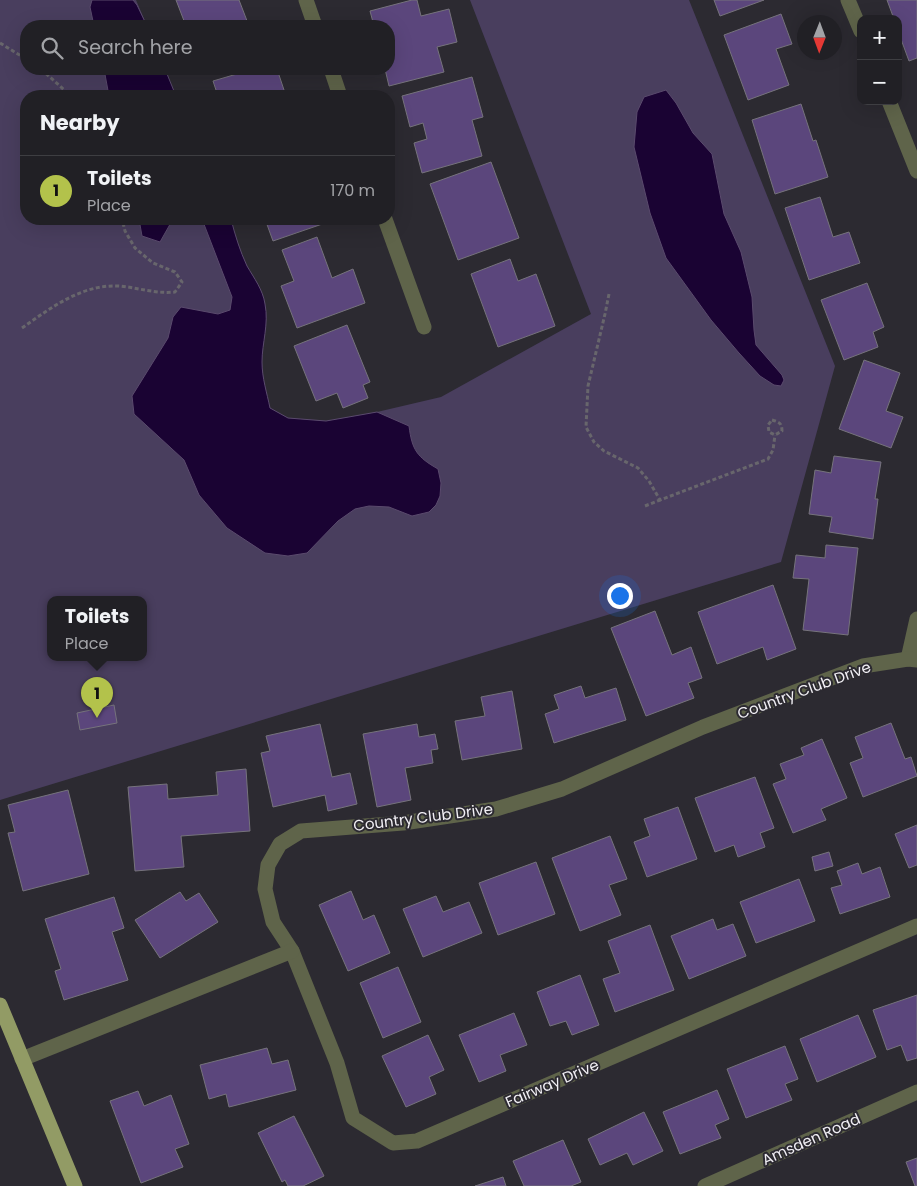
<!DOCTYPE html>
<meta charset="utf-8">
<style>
:root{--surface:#212025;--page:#2d2d32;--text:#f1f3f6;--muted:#a2a3a7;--line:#3e3e42;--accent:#b3c24b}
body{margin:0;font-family:Poppins,sans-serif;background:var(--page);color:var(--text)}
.controls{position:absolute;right:15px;top:15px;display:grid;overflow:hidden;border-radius:10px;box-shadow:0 5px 20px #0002}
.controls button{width:45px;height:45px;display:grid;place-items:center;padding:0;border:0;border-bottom:1px solid var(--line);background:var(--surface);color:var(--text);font:25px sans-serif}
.compass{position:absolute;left:797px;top:15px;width:45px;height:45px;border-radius:50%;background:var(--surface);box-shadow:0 5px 20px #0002;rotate:181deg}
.you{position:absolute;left:619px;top:595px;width:18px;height:18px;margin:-12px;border:4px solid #fff;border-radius:50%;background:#1a73e8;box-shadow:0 0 0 8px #1a73e833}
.badge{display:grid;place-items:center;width:32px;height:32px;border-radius:50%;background:var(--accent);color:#111;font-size:16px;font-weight:700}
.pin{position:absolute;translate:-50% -41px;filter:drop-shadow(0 1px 2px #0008)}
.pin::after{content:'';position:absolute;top:26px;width:18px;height:15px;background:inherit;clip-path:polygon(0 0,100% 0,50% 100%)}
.popup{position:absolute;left:47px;top:596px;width:100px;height:65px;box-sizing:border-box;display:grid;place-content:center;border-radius:10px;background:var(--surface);filter:drop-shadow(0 1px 4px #0005);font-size:16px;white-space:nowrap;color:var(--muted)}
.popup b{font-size:19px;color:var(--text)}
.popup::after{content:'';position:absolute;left:50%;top:100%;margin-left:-10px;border:10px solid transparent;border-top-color:var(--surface)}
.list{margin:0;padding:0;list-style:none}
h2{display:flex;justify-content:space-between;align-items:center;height:65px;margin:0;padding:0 20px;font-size:21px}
h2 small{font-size:16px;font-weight:400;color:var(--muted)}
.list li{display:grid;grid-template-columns:32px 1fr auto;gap:15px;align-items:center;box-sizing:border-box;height:70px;padding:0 20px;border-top:1px solid var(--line)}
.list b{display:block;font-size:19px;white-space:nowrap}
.list p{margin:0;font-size:16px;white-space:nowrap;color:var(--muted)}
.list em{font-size:16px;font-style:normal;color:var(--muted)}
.icon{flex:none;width:28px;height:28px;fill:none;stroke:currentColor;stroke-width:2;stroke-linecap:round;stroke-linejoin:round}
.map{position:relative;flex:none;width:917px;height:1186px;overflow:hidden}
.search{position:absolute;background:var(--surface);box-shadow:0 5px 20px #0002;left:20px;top:20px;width:375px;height:55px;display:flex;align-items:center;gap:12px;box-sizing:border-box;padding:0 18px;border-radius:20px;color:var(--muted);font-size:19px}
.panel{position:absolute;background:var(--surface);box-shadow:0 5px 20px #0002;left:20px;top:90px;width:375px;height:135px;border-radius:20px}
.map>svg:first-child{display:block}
</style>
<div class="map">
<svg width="917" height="1186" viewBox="0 0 917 1186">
<rect width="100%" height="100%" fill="#2c2a31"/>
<path fill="#493e5e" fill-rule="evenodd" d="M0 0H136L147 26H26V69H165L176 96H26V219H231C235 235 240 251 247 266 254 278 263 290 265 304 269 323 262 343 262 362 262 378 267 393 270 408L288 418 326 421 377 412 441 397 591 314 470 0H689L835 366 781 562 0 800ZM51 599H143V657H51Z"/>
<g fill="#1a0333" stroke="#5a4a6d">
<path d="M92 0H133L137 5 147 26H94L90 7Z"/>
<path d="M104 69H165L176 96H109Z"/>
<path d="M666 90 676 103 693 133 712 154 724 214 741 252 752 297 754 330 756 345 782 375 784 380 781 386 774 385 760 376 739 353 711 320 666 258 650 213 634 147 637 112 644 97Z"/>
<path d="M139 219H173L160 242 142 236Z"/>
<path d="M202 219H231C235 235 240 251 247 266 254 278 263 290 265 304 269 324 262 343 262 362 262 378 267 393 270 408L288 418 326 421 377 412 409 426C412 450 417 457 438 469L441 483 440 496 436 505 429 512 412 516 389 507 369 506 355 509 338 521 307 553 288 556 265 553 227 528 199 495 184 460 134 414 132 396 168 338 173 317 181 307 218 314 230 310 232 297Z"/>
</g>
<g fill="#5b467c" stroke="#76737c">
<path d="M176 0H239L249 26H186Z"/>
<path d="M412 0H417L421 16 449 9 457 42 437 47 444 72 389 86 385 69H389V26H374L370 11Z"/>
<path d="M714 0H764L720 16Z"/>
<path d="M887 0H917V58L909 61 898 31V19H894Z"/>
<path d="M781 14 792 44 776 49 789 85 748 100 724 35Z"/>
<path d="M254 69H277L286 96H218L213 81Z"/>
<path d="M472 77 483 117 472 120 482 156 422 173 414 143 427 139 423 123 410 127 402 96Z"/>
<path d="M801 104 813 141 816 140 828 177 775 194 752 120Z"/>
<path d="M491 162 519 238 458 260 430 184Z"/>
<path d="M820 197 833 237 849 232 860 263 809 280 785 208Z"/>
<path d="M265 219H331V221L273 241Z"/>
<path d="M317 237 332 278 353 269 365 303 297 328 281 286 294 281 282 250Z"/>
<path d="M510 259 518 281 536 274 555 326 498 347 471 274Z"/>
<path d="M867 283 884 327 873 332 878 347 844 360 821 300Z"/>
<path d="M347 325 370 382 363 385 368 398 343 408 337 393 316 401 294 346Z"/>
<path d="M864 360 900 373 886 411 903 417 891 448 839 429Z"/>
<path d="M834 456 881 462 875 499H878L873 539 829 532 832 517 809 514 815 470 831 473Z"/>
<path d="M826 545 858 548 848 635 803 630 809 579 793 578 796 555 825 558Z"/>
<path d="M773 585 796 649 767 660 763 647 717 664 698 612Z"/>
<path d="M655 611 672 655 691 647 702 678 688 683 694 698 646 716 611 628Z"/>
<path d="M581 686 585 698 616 688 626 720 554 743 545 714 559 709 554 695Z"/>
<path d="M512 691 522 749 462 760 455 721 485 716 481 697Z"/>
<path d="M114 705 117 723 80 730 77 713Z"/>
<path d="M891 723 905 759 911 757 917 776 863 797 850 763 863 758 855 737Z"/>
<path d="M320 724 332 777 350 773 357 804 328 811 325 795 273 807 261 753 270 751 266 736Z"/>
<path d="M417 724 419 737 435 734 438 749 431 750 433 763 405 768 411 800 377 807 363 734Z"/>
<path d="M822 739 847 798 821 809 826 820 793 833 773 784 786 779 780 764 804 755 801 748Z"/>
<path d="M246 769 250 831 181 836 184 867 135 871 128 787 167 784 168 799 218 795 216 772Z"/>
<path d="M755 777 774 828 760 833 765 847 738 857 734 845 715 852 695 798Z"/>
<path d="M68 790 89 874 23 891 8 833 15 832 8 805Z"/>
<path d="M678 807 697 859 647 877 634 842 650 836 644 819Z"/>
<path d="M917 825V865L909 868 895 834Z"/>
<path d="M610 836 627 879 609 885 621 915 580 931 552 858Z"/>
<path d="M829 852 833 866 815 871 812 857Z"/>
<path d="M536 862 555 914 498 935 479 883Z"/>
<path d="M858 863 862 874 880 867 890 897 840 914 831 888 842 885 837 871Z"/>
<path d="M799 879 815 921 756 943 740 902Z"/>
<path d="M351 891 363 920 374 915 390 953 348 971 319 905Z"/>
<path d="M180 892 186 901 199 893 218 922 160 958 135 920Z"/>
<path d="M436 896 443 912 469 902 482 933 423 957 403 909Z"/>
<path d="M114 897 124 928 112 932 128 980 64 1000 55 971 61 969 45 919Z"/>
<path d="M713 919 717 930 733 924 746 956 689 979 671 936Z"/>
<path d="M650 925 674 990 615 1012 603 979 620 973 608 941Z"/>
<path d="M398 967 421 1022 383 1038 360 983Z"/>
<path d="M580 975 599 1025 572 1035 566 1021 550 1026 537 992Z"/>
<path d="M917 995V1058L907 1061 901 1045 887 1050 873 1010Z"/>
<path d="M514 1013 527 1045 500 1055 506 1071 479 1082 459 1035Z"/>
<path d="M858 1015 876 1057 817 1082 800 1039Z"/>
<path d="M428 1035 444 1070 429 1077 436 1094 406 1107 382 1056Z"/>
<path d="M785 1046 798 1079 785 1084 792 1100 746 1118 727 1069Z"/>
<path d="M267 1048 272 1064 288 1060 296 1090 229 1107 226 1094 209 1099 200 1065Z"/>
<path d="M717 1090 729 1119 715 1125 721 1138 680 1154 663 1112Z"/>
<path d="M138 1091 144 1106 171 1095 189 1144 175 1149 183 1167 141 1183 110 1101Z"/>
<path d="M644 1112 663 1151 633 1165 627 1153 600 1165 588 1139Z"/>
<path d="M294 1116 324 1176 303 1186H288L285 1180 282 1182 258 1133Z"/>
<path d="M563 1140 581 1182 571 1186H524L513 1161Z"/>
<path d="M917 1158V1186H915L906 1162Z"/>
<path d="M503 1177 506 1186H475Z"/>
</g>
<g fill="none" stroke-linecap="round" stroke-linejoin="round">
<g stroke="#68666c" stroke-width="3" stroke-dasharray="4 2.5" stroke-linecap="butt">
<path d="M0 43 26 59"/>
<path d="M41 69 71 96"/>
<path d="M609 294 605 314 588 386 586 427 594 442 604 451 638 468 649 481 660 500 768 459 773 450 775 435"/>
<path d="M22 328C52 307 82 284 120 286 139 288 156 294 175 292L182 282 175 272 153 263 135 248 125 231 122 219"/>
<path d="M772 420C779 422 782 423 782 431L775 435 769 432 768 425Z"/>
<path d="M645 506 660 500"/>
</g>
<g stroke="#5f644a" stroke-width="15">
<path d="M306 0 315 26"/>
<path d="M848 0 861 31"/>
<path d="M331 69 340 96"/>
<path d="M889 101 917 171"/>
<path d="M385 219 424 327"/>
<path d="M908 659 917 619"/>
<path d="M917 660 908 659 863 666 703 727 562 789 496 809 403 823 301 831 280 844 268 865 265 889 273 922 292 951 337 1063 353 1118 393 1143 417 1141 917 926"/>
<path d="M22 1059 292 951"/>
<path d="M705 1186 917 1092"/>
</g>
<path stroke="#929b65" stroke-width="15" d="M0 1005 75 1186"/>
</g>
<g text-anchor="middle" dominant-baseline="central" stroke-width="4" stroke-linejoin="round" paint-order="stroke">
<g font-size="15" fill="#f1eff4" stroke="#2c2a31">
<text transform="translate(804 690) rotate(-20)">Country Club Drive</text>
<text transform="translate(423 817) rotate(-7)">Country Club Drive</text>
<text transform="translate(552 1083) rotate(-23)">Fairway Drive</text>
<text transform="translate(811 1139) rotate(-24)">Amsden Road</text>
</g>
</g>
</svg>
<div class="controls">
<button>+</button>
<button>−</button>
</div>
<svg class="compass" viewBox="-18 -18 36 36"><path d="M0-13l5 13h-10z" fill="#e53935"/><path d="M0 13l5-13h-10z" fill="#a2a3a7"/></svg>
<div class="you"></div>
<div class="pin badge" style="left:97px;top:718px">1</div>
<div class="popup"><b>Toilets</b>Place</div>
<div class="search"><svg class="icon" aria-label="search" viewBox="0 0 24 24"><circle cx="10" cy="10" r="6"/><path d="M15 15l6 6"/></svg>Search here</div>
<section class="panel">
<h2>Nearby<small></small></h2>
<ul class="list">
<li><span class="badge">1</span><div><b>Toilets</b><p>Place</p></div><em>170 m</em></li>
</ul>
</section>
</div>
